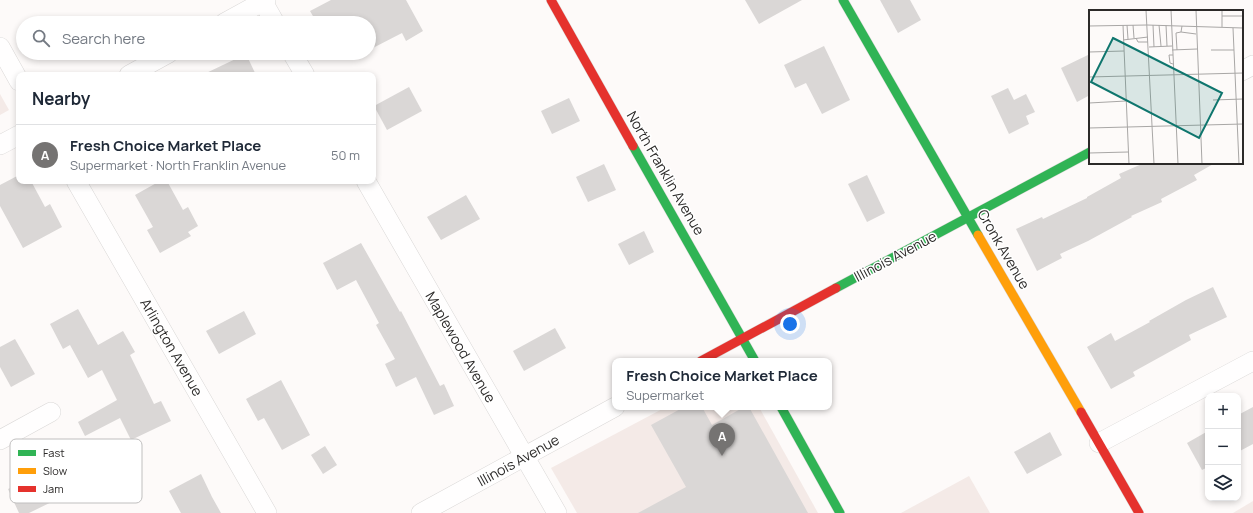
<!DOCTYPE html>
<meta charset="utf-8">
<style>
:root{--surface:#fff;--page:#f6f6f7;--text:#1f2937;--muted:#747a83;--line:#e0e1e3;--accent:#757372}
body{margin:0;font-family:Manrope,sans-serif;background:var(--page);color:var(--text)}
.controls{position:absolute;right:12px;bottom:12px;display:grid;overflow:hidden;border-radius:8px;box-shadow:0 2px 6px #0003}
.controls button{width:36px;height:36px;display:grid;place-items:center;padding:0;border:0;border-bottom:1px solid var(--line);background:var(--surface);color:var(--text);font:20px sans-serif}
.you{position:absolute;left:790px;top:324px;width:14px;height:14px;margin:-10px;border:3px solid #fff;border-radius:50%;background:#1a73e8;box-shadow:0 0 0 6px #1a73e833}
.badge{display:grid;place-items:center;width:26px;height:26px;border-radius:50%;background:var(--accent);color:#fff;font-size:13px;font-weight:700}
.pin{position:absolute;translate:-50% -33px;filter:drop-shadow(0 1px 2px #0008)}
.pin::after{content:'';position:absolute;top:21px;width:14px;height:12px;background:inherit;clip-path:polygon(0 0,100% 0,50% 100%)}
.popup{position:absolute;left:612px;top:358px;width:220px;height:52px;box-sizing:border-box;display:grid;place-content:center;border-radius:8px;background:var(--surface);filter:drop-shadow(0 1px 3px #0005);font-size:13px;white-space:nowrap;color:var(--muted)}
.popup b{font-size:15px;color:var(--text)}
.popup::after{content:'';position:absolute;left:50%;top:100%;margin-left:-8px;border:8px solid transparent;border-top-color:var(--surface)}
.list{margin:0;padding:0;list-style:none}
h2{display:flex;justify-content:space-between;align-items:center;height:52px;margin:0;padding:0 16px;font-size:17px}
h2 small{font-size:13px;font-weight:400;color:var(--muted)}
.list li{display:grid;grid-template-columns:26px 1fr auto;gap:12px;align-items:center;box-sizing:border-box;height:60px;padding:0 16px;border-top:1px solid var(--line)}
.list b{display:block;font-size:15px;white-space:nowrap}
.list p{margin:0;font-size:13px;white-space:nowrap;color:var(--muted)}
.list em{font-size:13px;font-style:normal;color:var(--muted)}
.icon{flex:none;width:22px;height:22px;fill:none;stroke:currentColor;stroke-width:2;stroke-linecap:round;stroke-linejoin:round}
.map{position:relative;flex:none;width:1253px;height:513px;overflow:hidden}
.search{position:absolute;background:var(--surface);box-shadow:0 2px 6px #0003;left:16px;top:16px;width:360px;height:44px;display:flex;align-items:center;gap:10px;box-sizing:border-box;padding:0 14px;border-radius:22px;color:var(--muted);font-size:15px}
.panel{position:absolute;background:var(--surface);box-shadow:0 2px 6px #0003;left:16px;top:72px;width:360px;height:112px;border-radius:8px}
.map>svg:first-child{display:block}
</style>
<div class="map">
<svg width="1253" height="513" viewBox="0 0 1253 513">
<rect width="100%" height="100%" fill="#fdfaf9"/>
<g fill="#f4eae7">
<path d="M0 94 9 110 0 115Z"/>
<path d="M666 407H759L818 513H577L551 468Z"/>
<path d="M969 476 990 513H901Z"/>
<path d="M1253 501V513H1233Z"/>
</g>
<g fill="#dad7d6">
<path d="M331 0H406L423 31 406 41 402 33 369 50V23H317L310 11Z"/>
<path d="M745 0H802L759 24Z"/>
<path d="M880 0H910L921 20 898 33Z"/>
<path d="M824 46 850 100 822 114 806 83 795 88 784 65Z"/>
<path d="M346 53H362L350 59Z"/>
<path d="M246 54 256 75H202Z"/>
<path d="M1090 54V95L1077 102 1061 68Z"/>
<path d="M409 87 422 111 387 130 374 106Z"/>
<path d="M1008 88 1014 100 1026 94 1035 112 1026 116 1029 124 1009 134 991 96Z"/>
<path d="M569 98 580 121 552 134 541 111Z"/>
<path d="M1144 163H1215L1194 175 1197 180 1161 199 1162 202 1131 216 1132 217 1088 241 1060 254 1062 258 1037 271 1016 229 1042 217 1043 219 1087 198V197L1121 178 1119 174Z"/>
<path d="M604 164 616 190 588 202 576 177Z"/>
<path d="M19 175V181H31L45 207 50 204 62 227 23 248 0 206V185Z"/>
<path d="M867 175 885 213 867 222 848 184Z"/>
<path d="M160 181H167L183 210 188 207 198 226 188 232 191 236 160 253 147 230 153 227 135 195Z"/>
<path d="M466 195 480 219 441 240 427 217Z"/>
<path d="M644 231 654 252 629 265 618 244Z"/>
<path d="M361 243 400 312 401 311 440 386 444 384 454 406 434 415 416 377 396 387 385 364 395 359 376 325 379 323 356 280 337 290 323 263Z"/>
<path d="M1213 287 1227 317 1189 335 1191 340 1133 372 1135 376 1111 389 1087 347 1111 333 1115 341 1150 322 1149 321 1186 300Z"/>
<path d="M78 309 98 345 123 331 135 352 130 355 154 404 161 401 171 421 131 440 120 418 85 436 78 422 117 400 102 370 88 378 70 345 63 349 50 324Z"/>
<path d="M244 311 256 334 219 354 206 331Z"/>
<path d="M555 328 566 348 524 371 513 351Z"/>
<path d="M15 339 35 374 11 387 0 367V347Z"/>
<path d="M281 380 310 435 282 450 264 418 258 421 246 399Z"/>
<path d="M684 407H702L712 425 744 407H749L808 513H638L686 487 651 425Z"/>
<path d="M1253 407V444L1238 452V415Z"/>
<path d="M1208 431V467L1202 470 1187 443Z"/>
<path d="M1050 432 1062 455 1027 474 1014 452Z"/>
<path d="M325 446 337 465 323 474 311 455Z"/>
<path d="M70 450 89 485 67 497 66 495 29 513H19L8 489 52 469 48 462Z"/>
<path d="M201 474 212 497 221 513H181L169 491Z"/>
</g>
<g fill="none" stroke-linecap="round" stroke-linejoin="round">
<g stroke="#dad8d7" stroke-width="20">
<g id="street">
<path d="M262 0 275 23"/>
<path d="M224 23 266 0"/>
<path d="M0 47 19 81"/>
<path d="M292 53 305 75"/>
<path d="M1242 71 1253 65"/>
<path d="M129 75 169 53"/>
<path d="M0 145 19 135"/>
<path d="M76 181 267 513"/>
<path d="M366 181 557 513"/>
<path d="M0 440 51 412"/>
<path d="M1099 443 1253 361"/>
<path d="M421 513 615 407"/>
</g>
</g>
<g stroke="#dad8d7" stroke-width="10">
<g id="fast">
<path d="M843 0 978 235"/>
<path d="M633 146 755 361"/>
<path d="M836 288 1090 152"/>
<path d="M781 407 840 513"/>
</g>
</g>
<g stroke="#dad8d7" stroke-width="10">
<path id="slow" d="M978 235 1081 412"/>
</g>
<g stroke="#dad8d7" stroke-width="10">
<g id="jam">
<path d="M551 0 633 146"/>
<path d="M701 361 836 288"/>
<path d="M1081 412 1139 513"/>
</g>
</g>
<use href="#street" stroke="#fffefe" stroke-width="19"/>
<use href="#fast" stroke="#30b455" stroke-width="9"/>
<use href="#slow" stroke="#ff9f0a" stroke-width="9"/>
<use href="#jam" stroke="#e5322d" stroke-width="9"/>
</g>
<g text-anchor="middle" dominant-baseline="central" stroke-width="3" stroke-linejoin="round" paint-order="stroke">
<g font-size="14" fill="#2c2a29" stroke="#fff">
<text transform="translate(666 173) rotate(60)">North Franklin Avenue</text>
<text transform="translate(1004 249) rotate(60)">Cronk Avenue</text>
<text transform="translate(895 256) rotate(-28)">Illinois Avenue</text>
<text transform="translate(172 347) rotate(60)">Arlington Avenue</text>
<text transform="translate(461 347) rotate(60)">Maplewood Avenue</text>
<text transform="translate(518 460) rotate(-29)">Illinois Avenue</text>
</g>
</g>
<g transform="translate(1089 10)">
<rect width="154" height="154" fill="#fdfaf9"/>
<path fill="none" stroke="#a9a7a6" stroke-width="1" d="M57 0 65 154M82 0 89 154M107 0 113 154M133 0V17M133 6H154M34 15 40 154M38 15 39 29M44 15 45 28M64 15 65 37M70 15 72 36M77 15 78 36M0 16 58 15 154 18M144 18 150 154M92 22 107 24M47 28 49 32H59M34 30 59 27M60 37 83 36M83 40 108 39M88 40 87 23 92 22 93 16M122 40H145M0 42 35 41M84 45H80L81 53 84 54M0 67 154 63M124 90 154 89M0 93 37 91M0 118 154 114M0 143 39 142"/>
<path fill="#0f766e" fill-opacity="0.15" stroke="#0f766e" stroke-width="2" d="M24 28 133 83 110 128 2 72Z"/>
<rect width="154" height="154" fill="none" stroke="#2c2a29" stroke-width="2"/>
</g>
<rect x="10" y="439" width="132" height="64" rx="6" fill="#fff" stroke="#c0bfbf" stroke-width="1"/>
<rect x="18" y="450" width="18" height="6" fill="#30b455"/>
<rect x="18" y="468" width="18" height="6" fill="#ff9f0a"/>
<rect x="18" y="486" width="18" height="6" fill="#e5322d"/>
<g font-size="11" fill="#2c2a29">
<text x="43" y="457">Fast</text>
<text x="43" y="475">Slow</text>
<text x="43" y="493">Jam</text>
</g>
</svg>
<div class="controls">
<button>+</button>
<button>−</button>
<button><svg class="icon" aria-label="layers" viewBox="0 0 24 24"><path d="M12 4l9 5-9 5-9-5zM3 14l9 5 9-5"/></svg></button>
</div>
<div class="you"></div>
<div class="pin badge" style="left:722px;top:456px">A</div>
<div class="popup"><b>Fresh Choice Market Place</b>Supermarket</div>
<div class="search"><svg class="icon" aria-label="search" viewBox="0 0 24 24"><circle cx="10" cy="10" r="6"/><path d="M15 15l6 6"/></svg>Search here</div>
<section class="panel">
<h2>Nearby<small></small></h2>
<ul class="list">
<li><span class="badge">A</span><div><b>Fresh Choice Market Place</b><p>Supermarket · North Franklin Avenue</p></div><em>50 m</em></li>
</ul>
</section>
</div>
